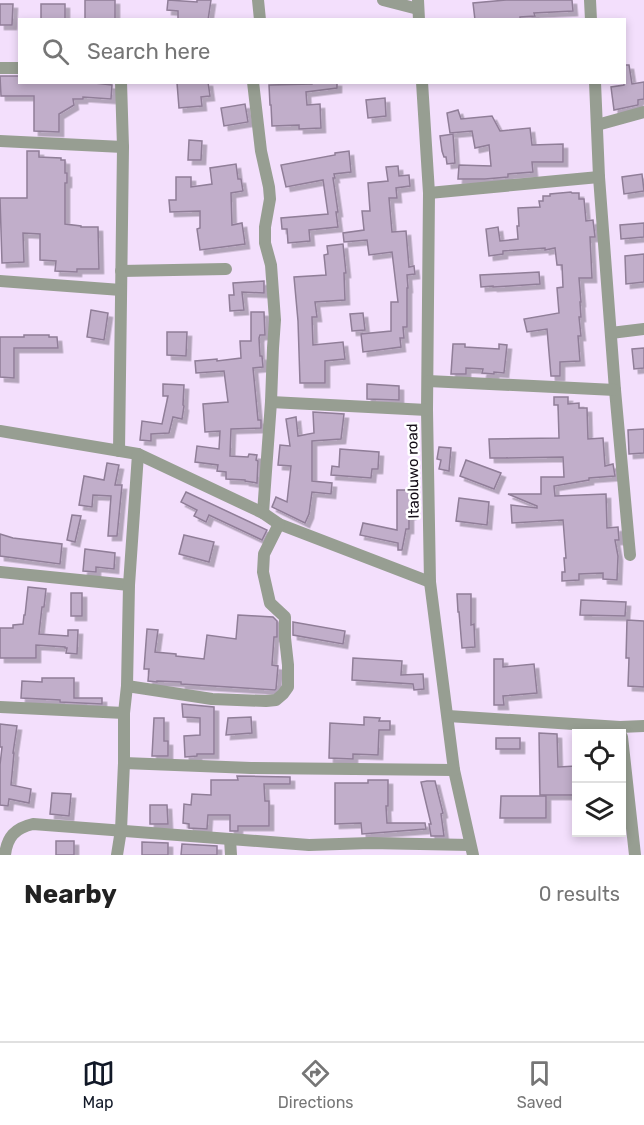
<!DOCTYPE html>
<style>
:root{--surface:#fff;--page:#f2f2f2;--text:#222;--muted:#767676;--line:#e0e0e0;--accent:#111827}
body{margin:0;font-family:Rubik,sans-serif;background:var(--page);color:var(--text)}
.controls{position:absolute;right:18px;bottom:18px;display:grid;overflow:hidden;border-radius:0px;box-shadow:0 3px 9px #0003}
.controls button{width:54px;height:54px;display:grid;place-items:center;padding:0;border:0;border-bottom:2px solid var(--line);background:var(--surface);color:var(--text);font:30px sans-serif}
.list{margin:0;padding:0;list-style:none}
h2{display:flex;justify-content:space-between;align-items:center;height:78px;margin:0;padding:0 24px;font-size:26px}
h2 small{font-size:20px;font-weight:400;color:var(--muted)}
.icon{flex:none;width:33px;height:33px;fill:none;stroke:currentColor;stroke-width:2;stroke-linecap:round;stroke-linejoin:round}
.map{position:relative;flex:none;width:644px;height:855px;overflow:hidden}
.search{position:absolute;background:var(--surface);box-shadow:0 3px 9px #0003;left:18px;right:18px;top:18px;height:66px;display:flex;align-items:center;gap:15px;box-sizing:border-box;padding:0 21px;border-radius:0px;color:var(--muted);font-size:22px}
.sheet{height:186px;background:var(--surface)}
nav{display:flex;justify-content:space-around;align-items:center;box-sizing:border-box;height:84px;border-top:2px solid var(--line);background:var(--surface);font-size:16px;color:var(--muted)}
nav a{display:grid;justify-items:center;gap:3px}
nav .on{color:var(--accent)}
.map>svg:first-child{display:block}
</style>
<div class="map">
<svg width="644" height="855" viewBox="0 0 644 855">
<defs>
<filter id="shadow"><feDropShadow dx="4.5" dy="4.5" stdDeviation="0" flood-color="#0004"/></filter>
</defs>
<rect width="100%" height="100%" fill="#f3dffc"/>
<g fill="#c1aeca" stroke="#907e98" stroke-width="1.5" filter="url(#shadow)">
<rect x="85" y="0" width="30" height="20"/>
<path d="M168 0 197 2V0H211L208 20H178V11L167 10Z"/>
<path d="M506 0H572L573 11 534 13 535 16 520 17V20H475L473 3Z"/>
<path d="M0 4H13L12 25H0Z"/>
<rect x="41" y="4" width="24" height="15"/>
<path d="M624 65H629L632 84 644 82V99L638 100V105L614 110 611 87 624 85Z"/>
<path d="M0 76H20V82H86L112 85 111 99 83 97V99H73L74 105 59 114V132L34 131V96H1Z"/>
<path d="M188 82H208L210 96 201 97 202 106 179 108 177 83Z"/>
<path d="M312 82H337V88L306 92 307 105 320 104 321 128 299 129V125L272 126 271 105H270L269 85 312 84Z"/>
<path d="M385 98 386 116 368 118 366 100Z"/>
<path d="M245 104 248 122 224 126 221 108Z"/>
<path d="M458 110 461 119 492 116 500 131 530 128 532 145 563 144V162H532L533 172 508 174V177L485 179H458L459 165 491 166 489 145 475 148 472 131 450 133 447 113Z"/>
<path d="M453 134 455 163 447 164 446 157H444L442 151 440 136Z"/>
<path d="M189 140 202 141 201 160H188Z"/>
<path d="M27 151H39V157L61 158V160H65V173H67V183H65V224L81 226V227H98L99 269H77V272L55 271 56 261 40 260V234L23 233 24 262 2 263 0 198H27Z"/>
<path d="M349 151 351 172 334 174 335 178H333L338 212H336L338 227 309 230 310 241 288 243 287 229H282L281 218 328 214 323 180 286 187 281 165 335 155V153Z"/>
<path d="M236 164 238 179H241L243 191 231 193 232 225 242 223 245 244 200 250 197 229 200 228V211L170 212 169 200H176V177H191V187L212 184 210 168Z"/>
<path d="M398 166 399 176 409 175 410 186 396 188 397 198H389L392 232 406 231 409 267 414 266 415 274 407 275 408 288H407V327H403L404 338H400L401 347 363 352 361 334 391 331V302H398L392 252 369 255 367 240 344 242 343 233 364 230 362 211H370L368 183 388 181 386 167Z"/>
<path d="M642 174 644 191 624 194 622 177Z"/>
<path d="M571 192 572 193H579V199H584L586 221 593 220 595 237H590L592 278H579L581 302H580L581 317H579L581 336H578L580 361 560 362V376H551L547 329 527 332 524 319 559 313 557 288 563 287 562 265H557L555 248 545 250V248L503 251V254L489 256 486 229 498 227 500 241 518 239 517 226H519L518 208 540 207 539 201H543V196H550V194Z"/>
<path d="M644 223V237L621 239 620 225Z"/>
<path d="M343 244 346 273H344L345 300 315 302 317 317H312L313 345 343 342 345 359 325 361V383H300L298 321 294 277 326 275 324 255 328 254 327 246Z"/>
<path d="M644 254V282L626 284 625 256Z"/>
<path d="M539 272 540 284 493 287V286L481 287 480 275Z"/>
<path d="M264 281V293L242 292 244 310 230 311 229 295H234L233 283Z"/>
<path d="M91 310 108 313 104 340 87 337Z"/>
<path d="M251 312H264L265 335H260L259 338 260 356H262L263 367 253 368 258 420H261V428L231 429 230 456 248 457 249 454 257 455 256 460 258 461 257 483 245 481V480L226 479V472L217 471 218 465 195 462 197 446 219 449 220 431 205 432 203 404 228 402 224 371 196 373 195 361 217 359V361L241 358 240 341H251Z"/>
<path d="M363 313 365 330 352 331 350 314Z"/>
<path d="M167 332H187L186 356 167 355Z"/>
<path d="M24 335H49V337H57L58 348H14V378L0 377V337H24Z"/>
<path d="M453 344H465V347L499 349V344L507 345 504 373 494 372V374L482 373 483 369 466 368V374H451Z"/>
<path d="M644 348V368L634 369 632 349Z"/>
<path d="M163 384 184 385 183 405 184 406 182 419 173 417 169 433 151 434V441L140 440 142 421 162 424 168 396H163Z"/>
<path d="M367 384 399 386V400L367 399Z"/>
<path d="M554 397H568V404L579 403V408H587L588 439 603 438 605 466 613 464 615 476 589 478V480L554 486 555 496 606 494 607 528 618 527 619 540H615L618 556 617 580 603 579V573L579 574V580L562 581V572H565L564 558H566L563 520 512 523 511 505 537 508V506L508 494H541V477H564L563 457 507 458V457V458H490L489 439 559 438 558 405H554Z"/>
<path d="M313 412 344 414 341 439 312 441V481L332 483 331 494 312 492 309 514 305 523 272 507 276 497 287 502 291 466 278 465 280 445 290 446 286 419 296 417 298 436 314 433Z"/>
<path d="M644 429V453L629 454 628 430Z"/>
<path d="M439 447 451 448 449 471 439 469 441 460 437 459Z"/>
<path d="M340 449 379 452 378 469H372L371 478 331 475 332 466 339 467Z"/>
<path d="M466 460 501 473 494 489 460 476Z"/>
<path d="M107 463 119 465 115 485H122L117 536H108L111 496 93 495 92 507 79 505 84 476 104 480Z"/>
<path d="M397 490H414V510H411V515H409V529H406L402 550H398V543L360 535 363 523 397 530Z"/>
<path d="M186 492 267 530 262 540 209 515 206 522 194 516 197 510 181 502Z"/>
<path d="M459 498 489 502 487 525 456 521Z"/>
<path d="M72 515 81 516 75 542 67 540Z"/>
<path d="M0 534 13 538 62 544 60 564 0 556Z"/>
<path d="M184 535 214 542 209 562 179 554Z"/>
<path d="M85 549 115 553 114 569 96 567V572L83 571Z"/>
<path d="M28 587 46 589 44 607H42L39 634 68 636V630H78L77 654 66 653 67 648H65V647L36 645V658H0V628H13V625L23 624 24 615H25Z"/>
<rect x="71" y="593" width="11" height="23"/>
<path d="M457 594H471V625L474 624 475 647 462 648 459 612H458Z"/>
<path d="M581 600 626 602 625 616 580 615Z"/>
<path d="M238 615 273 617 277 621V637H274L272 665 278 666 276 689 275 690 181 684V682L157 681V682L148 681 149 669H144L147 629 158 630 155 652 176 654V656L204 659 207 635 236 639Z"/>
<path d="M627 620 644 621V687L628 686 629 658H626Z"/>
<path d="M293 622 345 631 343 644 293 635Z"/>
<path d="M353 658 402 661 401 675 423 674 424 689 414 690 413 684 352 680Z"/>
<path d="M494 659H503V667L534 664 537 693 503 696 504 705H494Z"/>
<path d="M42 678H74V698H102V704L60 702V700L21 698 22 681 42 682Z"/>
<path d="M182 704 214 707V754H197V756L185 757 184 736 200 735V718L183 717Z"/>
<path d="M251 717 252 733 226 735 228 718Z"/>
<path d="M364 717 380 718 379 721H390V730H379L378 755 353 754V759L329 758 330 723 364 725Z"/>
<path d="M154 718H164V741H168V756H152Z"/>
<path d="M0 724 17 726 13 753H14L11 785 31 789 29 803 9 799 8 806 0 805V765L2 747H0Z"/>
<path d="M539 733 557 734 558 767 576 766V795H540Z"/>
<rect x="496" y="738" width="24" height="11"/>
<path d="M237 776 290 777V784H264L265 801H269V826H238V831H230V815H208L207 829 189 828V824L183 823 184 804 191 805 192 794 211 795V780H238Z"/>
<path d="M368 780H388V806H386L387 823H425L426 829 362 834 361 823 335 824V783H368Z"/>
<path d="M427 781H435L443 813 441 814 444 836H431L429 824H431L421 782Z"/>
<path d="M52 793 71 794 69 816 50 814Z"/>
<path d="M501 796H546V818H500Z"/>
<path d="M150 805H167L168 824H150Z"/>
<rect x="56" y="841" width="18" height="14"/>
<path d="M142 842 168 843V855H142Z"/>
<path d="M182 844 217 846V855H181Z"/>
</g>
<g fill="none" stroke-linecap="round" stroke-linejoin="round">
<g stroke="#979e92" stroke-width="12">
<path d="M258 0 260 20"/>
<path d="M383 0 418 9"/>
<path d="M418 0 419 20"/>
<path d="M590 0 591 20"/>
<path d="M0 68H20"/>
<path d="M121 82 123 147"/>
<path d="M253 82 261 151 269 187 270 199 265 227V243L271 265 275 320 273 348 271 402 263 513"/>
<path d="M422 82 429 193 427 410 430 582 454 770 473 855"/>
<path d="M595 82 599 177 615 390 630 555"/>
<path d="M597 125 644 112"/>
<path d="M0 141 123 147 119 451"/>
<path d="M429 193 599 177"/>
<path d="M121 271 226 269"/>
<path d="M0 281 121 290"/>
<path d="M611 333 644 329"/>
<path d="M428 381 615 390"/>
<path d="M271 402 427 410"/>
<path d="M0 431 138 454 263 513 279 524 430 582"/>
<path d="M0 572 129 585"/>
<path d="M127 686 212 699 266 701 276 700 283 694 288 687V665L285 638V617L270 603 263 572 264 554 279 524"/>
<path d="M0 707 124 713"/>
<path d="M448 716 620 727 644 726"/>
<path d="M622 737 635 855"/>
<path d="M124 763 251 768 454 770"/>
<path d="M230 839 231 855"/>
<path d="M5 855C7 837 15 828 33 824L309 845 370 843 470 845"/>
<path d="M117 855 121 830 124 763V713L127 686 129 585 138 454"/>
</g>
</g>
<g text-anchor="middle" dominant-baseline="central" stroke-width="5" stroke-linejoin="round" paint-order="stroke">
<g font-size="15" fill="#150e18" stroke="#fff">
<text transform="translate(413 471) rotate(-91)">Itaoluwo road</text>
</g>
</g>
</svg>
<div class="controls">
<button><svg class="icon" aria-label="locate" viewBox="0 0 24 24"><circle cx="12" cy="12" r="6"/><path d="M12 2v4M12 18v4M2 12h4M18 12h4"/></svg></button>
<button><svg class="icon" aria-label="layers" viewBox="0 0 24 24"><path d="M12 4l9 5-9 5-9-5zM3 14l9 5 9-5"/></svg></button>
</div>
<div class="search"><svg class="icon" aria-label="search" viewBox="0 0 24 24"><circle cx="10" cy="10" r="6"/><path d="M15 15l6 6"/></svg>Search here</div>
</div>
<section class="sheet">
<h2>Nearby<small>0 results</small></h2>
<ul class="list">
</ul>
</section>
<nav>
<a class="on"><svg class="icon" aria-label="map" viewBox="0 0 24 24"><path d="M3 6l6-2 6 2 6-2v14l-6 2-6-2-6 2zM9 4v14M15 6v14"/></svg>Map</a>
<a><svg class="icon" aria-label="directions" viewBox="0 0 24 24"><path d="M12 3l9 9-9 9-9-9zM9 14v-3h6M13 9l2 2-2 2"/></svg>Directions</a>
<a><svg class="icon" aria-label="saved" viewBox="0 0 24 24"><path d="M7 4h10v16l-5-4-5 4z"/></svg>Saved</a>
</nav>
